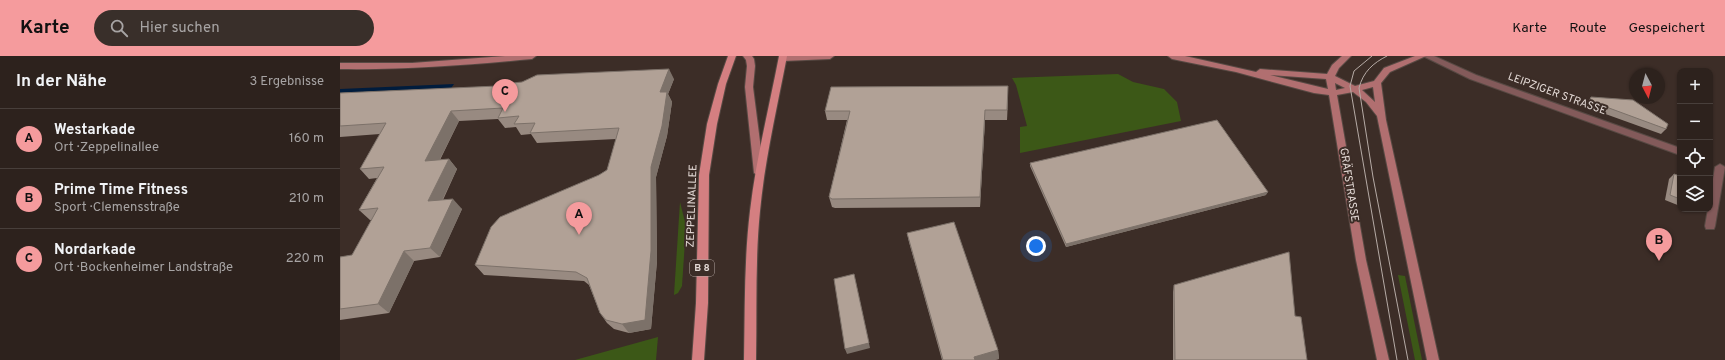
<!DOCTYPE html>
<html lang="de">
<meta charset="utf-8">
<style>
:root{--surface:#2d221d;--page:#392f2a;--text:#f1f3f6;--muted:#a7a4a4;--line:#483f3b;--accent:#f59b9d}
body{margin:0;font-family:Overpass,sans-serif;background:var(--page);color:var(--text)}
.controls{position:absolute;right:12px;top:12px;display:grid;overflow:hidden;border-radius:8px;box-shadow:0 1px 3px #0004}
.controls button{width:36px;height:36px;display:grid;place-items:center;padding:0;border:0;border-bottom:1px solid var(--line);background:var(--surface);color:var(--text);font:20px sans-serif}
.compass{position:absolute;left:1289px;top:12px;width:36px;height:36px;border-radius:50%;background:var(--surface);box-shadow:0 1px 3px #0004;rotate:173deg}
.you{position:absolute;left:696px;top:190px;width:14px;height:14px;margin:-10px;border:3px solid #fff;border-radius:50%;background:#1a73e8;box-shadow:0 0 0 6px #1a73e833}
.badge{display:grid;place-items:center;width:26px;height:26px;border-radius:50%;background:var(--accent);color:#111;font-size:13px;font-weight:700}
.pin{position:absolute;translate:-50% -33px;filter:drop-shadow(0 1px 2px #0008)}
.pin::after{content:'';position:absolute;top:21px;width:14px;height:12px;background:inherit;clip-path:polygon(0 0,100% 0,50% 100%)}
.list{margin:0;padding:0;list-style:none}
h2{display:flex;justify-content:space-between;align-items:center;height:52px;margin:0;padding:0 16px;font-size:17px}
h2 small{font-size:13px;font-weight:400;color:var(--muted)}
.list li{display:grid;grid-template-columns:26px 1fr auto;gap:12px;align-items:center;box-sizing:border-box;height:60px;padding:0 16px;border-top:1px solid var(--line)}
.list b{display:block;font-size:15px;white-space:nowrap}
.list p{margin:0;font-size:13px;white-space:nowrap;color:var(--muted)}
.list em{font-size:13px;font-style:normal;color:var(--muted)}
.icon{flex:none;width:22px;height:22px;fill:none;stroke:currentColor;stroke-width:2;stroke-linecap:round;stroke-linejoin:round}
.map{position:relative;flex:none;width:1385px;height:304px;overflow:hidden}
header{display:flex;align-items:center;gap:24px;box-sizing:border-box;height:56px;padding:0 20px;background:var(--accent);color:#111}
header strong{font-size:19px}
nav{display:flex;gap:22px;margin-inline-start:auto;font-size:14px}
.search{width:280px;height:36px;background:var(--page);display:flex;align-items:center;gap:10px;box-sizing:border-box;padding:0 14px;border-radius:22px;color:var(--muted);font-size:15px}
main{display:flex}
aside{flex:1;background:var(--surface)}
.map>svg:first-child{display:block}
</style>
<header>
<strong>Karte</strong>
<div class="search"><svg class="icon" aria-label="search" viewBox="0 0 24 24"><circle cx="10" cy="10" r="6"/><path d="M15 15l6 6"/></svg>Hier suchen</div>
<nav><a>Karte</a><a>Route</a><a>Gespeichert</a></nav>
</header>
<main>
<aside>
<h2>In der Nähe<small>3 Ergebnisse</small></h2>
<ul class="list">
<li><span class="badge">A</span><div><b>Westarkade</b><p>Ort · Zeppelinallee</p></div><em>160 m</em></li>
<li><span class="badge">B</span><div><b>Prime Time Fitness</b><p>Sport · Clemensstraße</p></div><em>210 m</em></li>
<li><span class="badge">C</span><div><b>Nordarkade</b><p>Ort · Bockenheimer Landstraße</p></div><em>220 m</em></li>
</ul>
</aside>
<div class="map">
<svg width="1385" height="304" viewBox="0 0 1385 304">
<rect width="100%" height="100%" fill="#3c2d27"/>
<g fill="#3c5817">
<path d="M778 18 793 26 824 33 837 46 841 65 680 97V71L687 70 676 29 672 22Z"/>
<path d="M340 146 346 170 342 230 338 237 334 239Z"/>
<path d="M1058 219 1065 220 1082 304H1075Z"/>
<path d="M318 281 316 304H235Z"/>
</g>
<path fill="#001c3d" d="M114 28 105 41 0 39V33Z"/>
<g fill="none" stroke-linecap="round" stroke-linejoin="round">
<g stroke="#574943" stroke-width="2">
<g id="street">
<path d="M1083 0H1094L1136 19 1340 92V99L1130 23Z"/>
<path d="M1380 108 1385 111 1375 170 1374 173H1366L1365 170 1368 153H1370V141L1375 111Z"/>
</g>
</g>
<g stroke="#574943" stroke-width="2">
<g id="secondary">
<path d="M165 0H196L192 3C128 9 64 14 0 13V7H72Z"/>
<path d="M403 0H412L414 3 415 10 413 31 424 117 419 120 414 117 405 31 407 10 406 4Z"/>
<path d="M441 0H494L490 3 443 5 439 2Z"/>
<path d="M828 0H845L916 16 920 13 987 18 992 9 1002 0H1011L999 12 995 20 1015 30 1034 25 1044 12 1075 0H1086L1050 16 1041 27 1046 64 1099 304H1087L1037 60 1026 46 1013 36 997 39 1026 204 1049 304H1037L1016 204 989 39 974 37 896 16 832 3ZM930 19 986 23 988 33ZM995 27 1005 32 996 34ZM1033 31 1035 46 1022 34Z"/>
</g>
</g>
<g stroke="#574943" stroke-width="2">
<g id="primary">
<path d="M388 0H396L386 28 377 68 369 119 368 247 364 304H352L356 247 359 119 367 68 378 28Z"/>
<path d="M439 0H447C437 52 425 103 420 155 415 205 417 255 416 304H404C405 254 404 205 410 155 416 103 429 52 439 0Z"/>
</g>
</g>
<use href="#street" fill="#835a5a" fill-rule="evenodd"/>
<use href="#secondary" fill="#b16f70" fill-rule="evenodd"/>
<use href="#primary" fill="#d47f81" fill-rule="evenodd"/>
<g stroke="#b6aba6" stroke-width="1">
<path d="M1032 0 1014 15 1010 30 1057 304"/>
<path d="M1047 0C1033 7 1023 16 1019 32L1033 121 1068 304"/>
</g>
</g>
<g fill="#988a81">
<path d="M334 23 328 38 332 46 327 80 316 121 317 205 311 273 289 277 274 273 267 267 260 257 249 229 244 225 144 219 135 209 259 119 267 114 276 83 197 87 191 78 181 79 176 71 165 72 158 63 119 65 100 104 109 103 117 113 103 144 122 153 100 201 74 205 49 257 0 264V201L12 199 32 164H30L19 154 37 122 29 123 20 113 40 78 0 81V37Z"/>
<path d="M668 30 667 64H645L640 151 495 152 492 151 489 141 507 64H487L485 55Z"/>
<path d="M1251 41 1326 73 1321 78 1246 51 1247 47Z"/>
<path d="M690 107 926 139 726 191 690 110Z"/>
<path d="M1334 118 1340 120V150L1325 144 1329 123Z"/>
<path d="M567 177 658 294 659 303 654 304H602L569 186Z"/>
<path d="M834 229 955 260 967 304H833V236Z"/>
</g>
<g fill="#7c7169">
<path d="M329 13 334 23 328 38 332 46 327 80 316 121 317 205 311 273 289 277 282 268 320 36Z"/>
<path d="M668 30V40L667 64V54Z"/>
<path d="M645 54V64L640 151V141Z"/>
<path d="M111 55 119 65 94 115 85 105Z"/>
<path d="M109 103 117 113 97 155 88 145Z"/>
<path d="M928 136 926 139 726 191V188Z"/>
<path d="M113 143 122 153 100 201 90 192Z"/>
<path d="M64 195 74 205 49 257 38 248Z"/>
<path d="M514 218 530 292 507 298 505 293Z"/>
<path d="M658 294 659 303 654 304H634V301Z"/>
</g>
<g fill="#b1a196" stroke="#7c7169">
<path d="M329 13 320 36H327L322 70 311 111V195L305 264 282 268 266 264 260 257 247 222 236 216 135 209 151 171 160 161 259 119 267 114 279 72 190 77 195 67 174 68 179 60 158 62 163 52 111 55 85 105 109 103 88 145 113 143 90 192 64 195 38 248 0 253V201L12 199 38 152 19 154 44 111 20 113 46 67 0 70V37L157 30 162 28 182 26 197 19Z"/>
<path d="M668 30 667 54H645L640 141 492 143 489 141 510 55H485L491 31Z"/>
<path d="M1251 41 1293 44 1328 68 1326 73 1250 45Z"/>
<path d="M877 64 928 136 726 188 690 107Z"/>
<path d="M1334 118 1340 120V143L1330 139Z"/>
<path d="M614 166 658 294 634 301 635 304H603L567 177Z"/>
<path d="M949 196 955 260 961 261 967 304H835L834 229Z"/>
<path d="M514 218 529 287 505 293 494 223Z"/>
</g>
<g text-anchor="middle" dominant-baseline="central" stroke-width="4" stroke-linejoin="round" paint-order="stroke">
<rect fill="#3c2d27" stroke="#b2a6a2" stroke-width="1" x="350" y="204" width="24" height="16" rx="3"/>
<g font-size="10" font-weight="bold" fill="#e4dad6">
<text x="362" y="212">B 8</text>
</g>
<g font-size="11" fill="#e4dad6" stroke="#3c2d27">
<text transform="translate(1217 38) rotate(20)">LEIPZIGER STRASSE</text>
<text transform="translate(1009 129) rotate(81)">GRÄFSTRASSE</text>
<text transform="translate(352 150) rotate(-88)">ZEPPELINALLEE</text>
</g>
</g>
</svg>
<div class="controls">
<button>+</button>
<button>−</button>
<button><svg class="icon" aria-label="locate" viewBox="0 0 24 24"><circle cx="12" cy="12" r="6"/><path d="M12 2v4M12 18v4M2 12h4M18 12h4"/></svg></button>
<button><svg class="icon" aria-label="layers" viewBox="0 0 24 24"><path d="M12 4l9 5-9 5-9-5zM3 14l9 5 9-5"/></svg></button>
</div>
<svg class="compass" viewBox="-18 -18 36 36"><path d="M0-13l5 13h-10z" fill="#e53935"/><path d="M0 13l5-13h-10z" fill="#a7a4a4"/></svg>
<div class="you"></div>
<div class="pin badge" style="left:239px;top:179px">A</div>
<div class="pin badge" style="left:1319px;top:205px">B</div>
<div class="pin badge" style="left:165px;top:56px">C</div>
</div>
</main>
